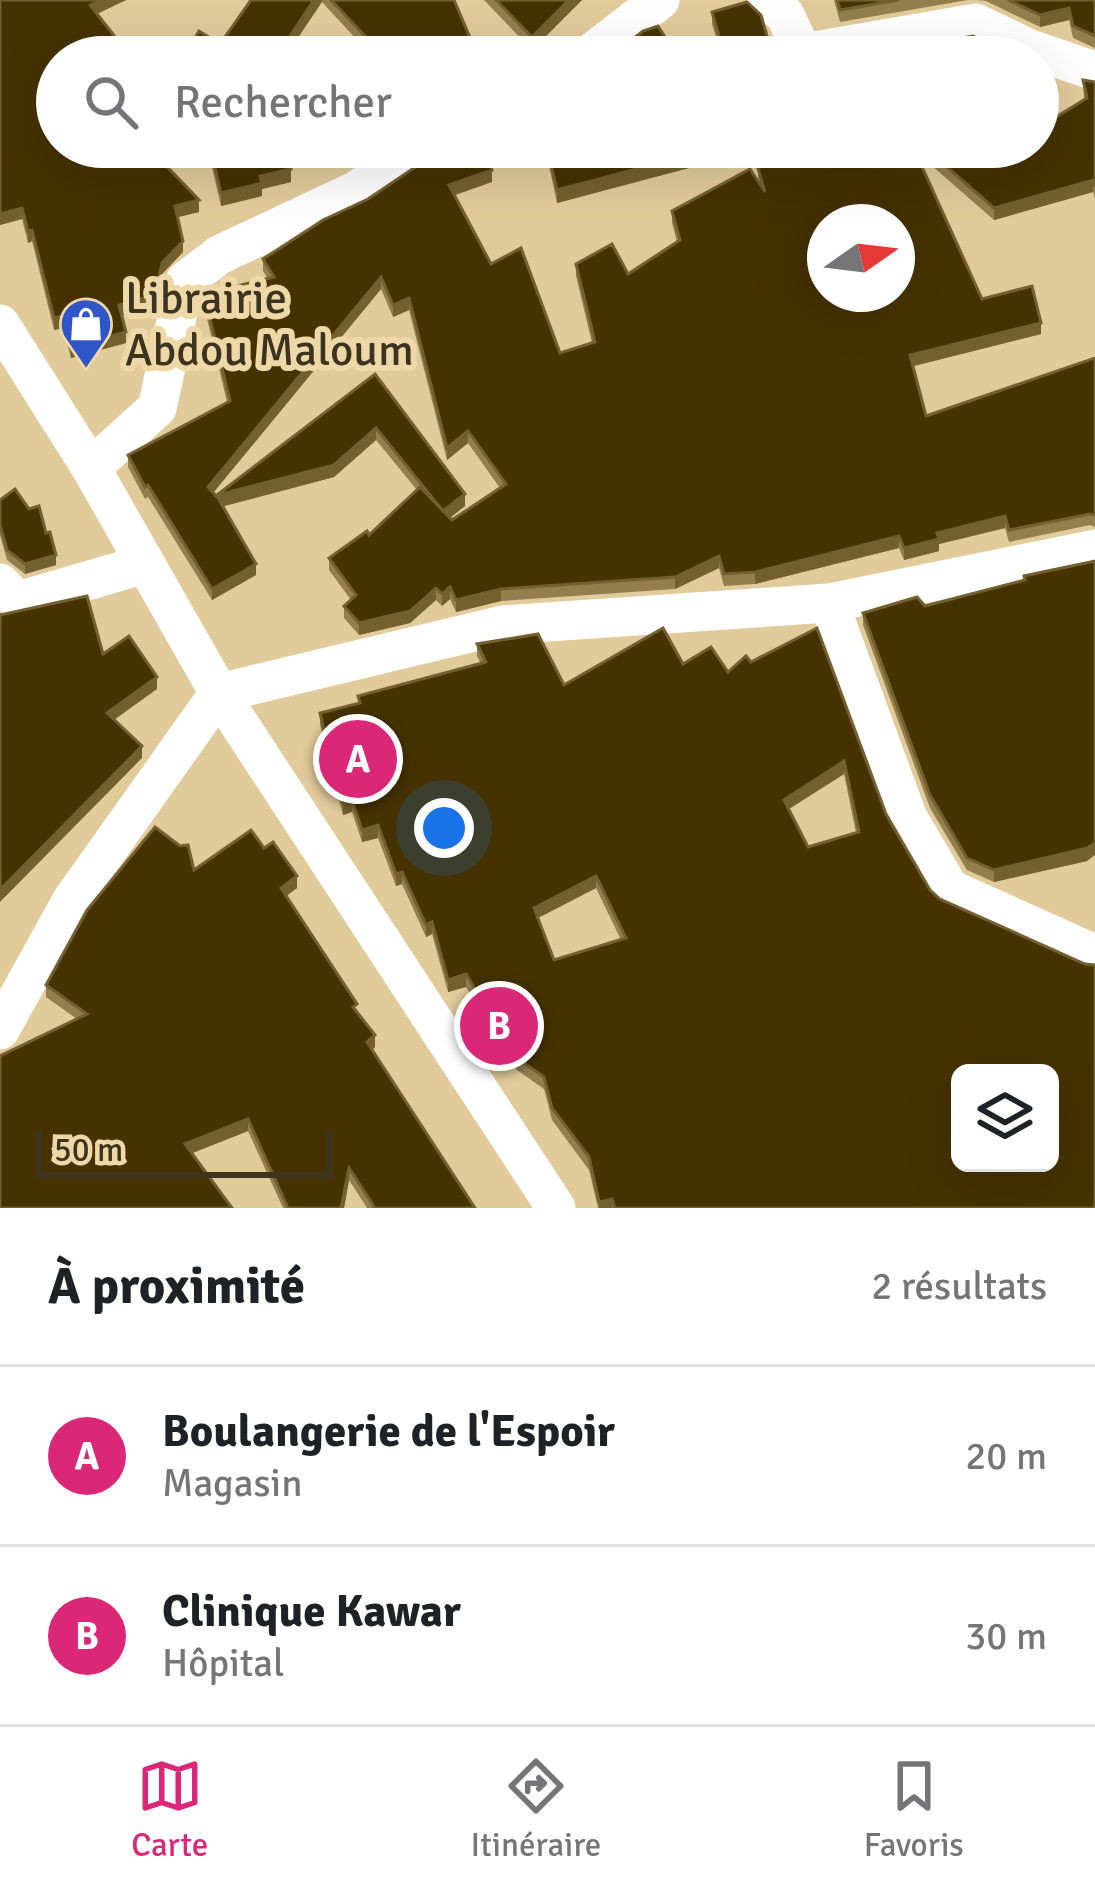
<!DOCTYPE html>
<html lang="fr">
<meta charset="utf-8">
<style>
:root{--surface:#fff;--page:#f2f2f2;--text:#202124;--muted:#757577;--line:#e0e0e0;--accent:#db2777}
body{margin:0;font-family:Signika,sans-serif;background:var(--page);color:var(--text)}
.controls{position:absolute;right:36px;bottom:36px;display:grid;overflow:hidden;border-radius:18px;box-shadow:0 12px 48px #0002}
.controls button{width:108px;height:108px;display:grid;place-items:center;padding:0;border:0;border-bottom:3px solid var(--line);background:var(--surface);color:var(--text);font:60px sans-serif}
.compass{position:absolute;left:807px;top:204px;width:108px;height:108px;border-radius:50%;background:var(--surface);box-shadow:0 12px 48px #0002;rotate:76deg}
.scale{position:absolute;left:36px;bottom:30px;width:297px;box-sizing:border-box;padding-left:12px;border:6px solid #3d3420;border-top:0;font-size:33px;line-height:42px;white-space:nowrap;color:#3d3420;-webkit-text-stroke:9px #efd8a8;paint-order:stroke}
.you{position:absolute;left:444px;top:828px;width:42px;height:42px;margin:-30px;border:9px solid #fff;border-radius:50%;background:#1a73e8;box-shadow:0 0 0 18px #1a73e833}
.badge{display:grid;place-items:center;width:78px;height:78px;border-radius:50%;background:var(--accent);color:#fff;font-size:39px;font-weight:700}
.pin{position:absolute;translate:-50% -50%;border:6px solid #fff;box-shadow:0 3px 12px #0006}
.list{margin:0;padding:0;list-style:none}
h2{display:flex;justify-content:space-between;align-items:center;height:156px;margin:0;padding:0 48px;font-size:51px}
h2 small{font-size:39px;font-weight:400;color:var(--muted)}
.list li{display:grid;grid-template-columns:78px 1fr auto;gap:36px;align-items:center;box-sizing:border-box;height:180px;padding:0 48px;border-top:3px solid var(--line)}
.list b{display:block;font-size:45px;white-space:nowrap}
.list p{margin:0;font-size:39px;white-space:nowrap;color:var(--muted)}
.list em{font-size:39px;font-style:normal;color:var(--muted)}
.icon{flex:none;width:66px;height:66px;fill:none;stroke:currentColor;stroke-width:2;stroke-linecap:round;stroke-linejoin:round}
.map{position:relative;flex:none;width:1095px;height:1208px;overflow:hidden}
.search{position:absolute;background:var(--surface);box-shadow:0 12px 48px #0002;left:36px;right:36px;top:36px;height:132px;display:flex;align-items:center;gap:30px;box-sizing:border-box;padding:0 42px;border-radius:66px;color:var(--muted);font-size:45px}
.sheet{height:516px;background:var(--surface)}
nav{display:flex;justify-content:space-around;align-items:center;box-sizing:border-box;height:168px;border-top:3px solid var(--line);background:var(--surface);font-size:33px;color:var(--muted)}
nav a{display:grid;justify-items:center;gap:6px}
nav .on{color:var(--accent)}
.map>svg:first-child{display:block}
</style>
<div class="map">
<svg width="1095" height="1208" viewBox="0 0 1095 1208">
<rect width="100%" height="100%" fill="#e2cb9b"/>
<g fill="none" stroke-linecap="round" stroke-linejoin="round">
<g stroke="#fff" stroke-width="39">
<path d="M766 0 785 15 803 53 976 23 1030 49 1095 71"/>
<path d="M586 57 660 0"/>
<path d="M0 324 91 468 219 693 556 1208"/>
<path d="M91 468 157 408 185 281 219 255 355 191 422 147"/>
<path d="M0 583 18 601 145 564"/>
<path d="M829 603 908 818 950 889 1095 954"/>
<path d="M0 1030 72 900 219 693 503 625 829 603 1095 549"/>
</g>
</g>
<g fill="#947e4e" fill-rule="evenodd">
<path d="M0 0H126L97 14 57 57 199 212 177 217 183 252 162 274 155 306 122 315 126 343 71 358 63 328 54 330 32 241 28 243 22 219 0 225Z"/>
<path d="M251 0H454L477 57 370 54 322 2 220 44Z"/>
<path d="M484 0H582L532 50Z"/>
<path d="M834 0H968L840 22Z"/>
<path d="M977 0H1095V48L1073 38 1069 20 1040 27 986 1Z"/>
<path d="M712 12 773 57H722L712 24Z"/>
<path d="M1083 80 1095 82V199L1093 192 994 220 915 151 982 299 1041 334 913 366 926 416 1095 358V527L1090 525 1009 542 1005 528 939 544V551L904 560 899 548 755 584 724 586 719 568 675 589 501 601 456 612 450 599 442 606 436 600 410 623 359 635 344 618V606L351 600 329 570V558L369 535 417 490 376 440 334 477 223 506 256 575 212 600 148 497 145 499 128 467V455L227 402 204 306V294L268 279 263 271V259L492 182 455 195 491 264 560 353 592 343 576 276V264L628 274 677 242 672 223V211L759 183 757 165 790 147H1038L1084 99ZM381 289 393 317 409 310 447 460 468 443 500 488 452 520 450 518 465 506 375 374 217 496 213 493Z"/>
<path d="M209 147H376L291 168V182L262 189V196L221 206 209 155Z"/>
<path d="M545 147H734V156L557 203Z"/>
<path d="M0 500 46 533 56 565 25 574 7 560 0 535Z"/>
<path d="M1024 576 1087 861 994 882 967 870 930 808 863 625V613L925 606 1024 580Z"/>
<path d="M817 628 886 814 1095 1208H598L589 1170 552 1120 544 1089 517 1070 466 987 448 992 432 934 426 937 402 884 396 886 378 838 362 842 352 812 343 815 335 784V772L363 752 329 762 320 725V713L358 703V696L481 664 477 656V644L564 685 683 664 728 672 751 662ZM844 774 856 833 808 847 789 809ZM596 888 621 940 554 960 538 918Z"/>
<path d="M264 848 297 888 286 896 357 1012 375 1047 372 1050 475 1208H367L349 1180 344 1208H283L248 1131 192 1153 77 1019 46 997V985L194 870Z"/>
</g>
<g fill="#74602e">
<path d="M102 0H126L90 17V5Z"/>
<path d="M314 0H322V2L285 57H276Z"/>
<path d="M569 0H582L532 50V37Z"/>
<path d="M1069 8V20L1040 27V15Z"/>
<path d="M325 147H376L288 169V156Z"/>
<path d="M720 147H734V156L557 203V190Z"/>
<path d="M291 169V182L262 189V196L221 206V193L260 176Z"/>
<path d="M492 170V182L449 197V185Z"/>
<path d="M1093 180V192L994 220V208Z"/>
<path d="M199 200V212L175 218V206Z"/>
<path d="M22 208V219L0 225V214Z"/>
<path d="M32 230V241L28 243V231Z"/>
<path d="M183 241V252L162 274 155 306 119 316V305Z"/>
<path d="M381 277V289L208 499V487Z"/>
<path d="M409 298V310L393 317V305Z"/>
<path d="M63 316V328L54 330V318Z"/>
<path d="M1041 323V334L910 367V355Z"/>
<path d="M126 332V343L71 358V347Z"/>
<path d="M376 428V440L334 477 217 508V495Z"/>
<path d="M468 431V443L447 460V448Z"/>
<path d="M465 494V506L443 523V511Z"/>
<path d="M1005 516V528L939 544V551L904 560V548L937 533Z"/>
<path d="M899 536V548L755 584V572Z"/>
<path d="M56 555V565L25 574V564Z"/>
<path d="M719 556V568L675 589V577Z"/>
<path d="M256 564V575L212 600V589Z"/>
<path d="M450 587V599L442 606V594Z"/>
<path d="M436 588V600L410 623 359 635V623Z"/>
<path d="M501 589V601L456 612V600Z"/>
<path d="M157 677V689L107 725V713Z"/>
<path d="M394 731V743L329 762V750Z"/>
<path d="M142 746V758L0 902V890Z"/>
<path d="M844 761V774L784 812V800Z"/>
<path d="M352 800V812L343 815V802Z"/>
<path d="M378 825V838L362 842V830Z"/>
<path d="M1095 843V855L1087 861 994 882V870Z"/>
<path d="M402 872V884L396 886V874Z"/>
<path d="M297 876V888L281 900V888Z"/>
<path d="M596 876V888L534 920V908Z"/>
<path d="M432 922V934L426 937V925Z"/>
<path d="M466 974V987L448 992V980Z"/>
<path d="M375 1035V1047L367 1054V1042Z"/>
<path d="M248 1119V1131L185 1156V1144Z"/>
<path d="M349 1168V1180L344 1208H341Z"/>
<path d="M612 1199V1208H599V1202Z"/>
</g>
<g fill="#453200" stroke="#74602e" stroke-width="3" fill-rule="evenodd">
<path d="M0 0H102L90 5 131 57H57V147H148L199 200 175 206 183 241 162 263 155 295 119 305 126 332 71 347 63 316 54 318 32 230 28 231 22 208 0 214Z"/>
<path d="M251 0H314L276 57H183L199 31 220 44Z"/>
<path d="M331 0H454L477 54 470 57H361L379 51Z"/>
<path d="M496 0H569L532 37Z"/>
<path d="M837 0H899L840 10Z"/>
<path d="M1008 0H1095V36L1073 26 1069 8 1040 15Z"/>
<path d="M747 2 761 15 773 57H725L712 12Z"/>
<path d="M658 26 678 57H609L643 31Z"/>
<path d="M973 36 1005 52 1006 57H852Z"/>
<path d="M1083 80 1095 82V187L1093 180 994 208 924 147H1038V128L1087 98Z"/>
<path d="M210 147H325L288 156 291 169 260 176 262 183 221 193Z"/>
<path d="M450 147H484L492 170 449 185 491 264 521 248 560 353 595 342 576 264 612 244 628 274 680 240 672 211 750 169 765 192 757 165 790 147H913L982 299 1032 286 1041 323 910 355 926 416 1095 358V515L1090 514 1009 530 1005 516 937 533 939 539 904 548 899 536 755 572 724 574 719 556 675 577 501 589 456 600 450 587 442 594 436 588 410 611 359 623 344 606 356 595 329 558 367 531 369 535 420 487 452 520 506 484 468 431 447 448 409 298 393 305 381 277 208 487 218 498 256 564 212 589 148 485 145 487 128 455 230 401 204 294 274 277 263 259 323 220 368 199 439 151ZM825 222H897V294H825Z"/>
<path d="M547 147H720L557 190Z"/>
<path d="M375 374 465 494 443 511 376 428 334 465 217 495Z"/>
<path d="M15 489 29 509 39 506 46 533 50 532 56 555 25 564 7 550 0 525V500Z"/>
<path d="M1095 561V843L1087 848 994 870 967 858 930 795 863 613 917 597 925 606 1025 580 1024 576Z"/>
<path d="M87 596 103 654 129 636 157 677 107 713 142 746 0 890V615Z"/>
<path d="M663 628 683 664 711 647 728 672 746 656 751 662 817 628 886 814 930 890 940 899 1085 964 1095 965V1208H615L612 1199 599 1202 589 1157 552 1108 544 1077 517 1058 466 974 448 980 432 922 426 925 402 872 396 874 378 825 362 830 352 800 343 802 335 772 394 731 329 750 320 713 360 703 358 696 486 662 477 644 538 634 564 685ZM844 761 859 832 808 847 784 800ZM596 876 626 938 554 960 534 908ZM960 1073H1050V1163H960Z"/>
<path d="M155 827 180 846 188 845 194 870 251 830 264 848 273 842 297 876 281 888 357 1004 353 1007 375 1035 367 1042 475 1208H375L349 1168 341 1208H288L248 1119 185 1144 232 1208H0V1056L87 1014 46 985 87 910Z"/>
</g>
<defs>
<g id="shop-pin" transform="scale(2.7)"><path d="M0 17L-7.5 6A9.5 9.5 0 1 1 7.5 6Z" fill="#2f56c6" stroke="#efd8a8"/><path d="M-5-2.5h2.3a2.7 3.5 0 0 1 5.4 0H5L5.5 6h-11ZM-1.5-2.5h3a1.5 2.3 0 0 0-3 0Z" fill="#fff"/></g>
</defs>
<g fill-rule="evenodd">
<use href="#shop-pin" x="86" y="324"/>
</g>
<g text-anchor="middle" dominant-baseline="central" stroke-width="12" stroke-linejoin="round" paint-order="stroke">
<g font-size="45" fill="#3d3420" stroke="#efd8a8" text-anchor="start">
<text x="125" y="298">Librairie<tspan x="125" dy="52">Abdou Maloum</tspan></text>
</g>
</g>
</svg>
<div class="controls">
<button><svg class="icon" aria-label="layers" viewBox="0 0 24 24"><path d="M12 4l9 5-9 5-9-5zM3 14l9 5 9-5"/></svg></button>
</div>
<svg class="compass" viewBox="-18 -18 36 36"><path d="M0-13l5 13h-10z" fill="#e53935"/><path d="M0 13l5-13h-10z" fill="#757577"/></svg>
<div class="scale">50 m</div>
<div class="you"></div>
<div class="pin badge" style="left:358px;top:759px">A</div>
<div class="pin badge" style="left:499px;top:1026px">B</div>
<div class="search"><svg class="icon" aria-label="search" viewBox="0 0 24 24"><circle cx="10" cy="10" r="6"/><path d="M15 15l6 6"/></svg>Rechercher</div>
</div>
<section class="sheet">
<h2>À proximité<small>2 résultats</small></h2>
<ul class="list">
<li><span class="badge">A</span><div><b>Boulangerie de l'Espoir</b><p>Magasin</p></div><em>20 m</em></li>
<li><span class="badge">B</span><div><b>Clinique Kawar</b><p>Hôpital</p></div><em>30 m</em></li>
</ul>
</section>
<nav>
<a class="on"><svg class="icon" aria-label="map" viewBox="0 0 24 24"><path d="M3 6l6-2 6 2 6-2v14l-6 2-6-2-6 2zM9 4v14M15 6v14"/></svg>Carte</a>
<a><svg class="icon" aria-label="directions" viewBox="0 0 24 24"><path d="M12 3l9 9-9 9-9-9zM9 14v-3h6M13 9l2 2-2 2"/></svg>Itinéraire</a>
<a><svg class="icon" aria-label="saved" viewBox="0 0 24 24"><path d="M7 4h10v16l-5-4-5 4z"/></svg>Favoris</a>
</nav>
